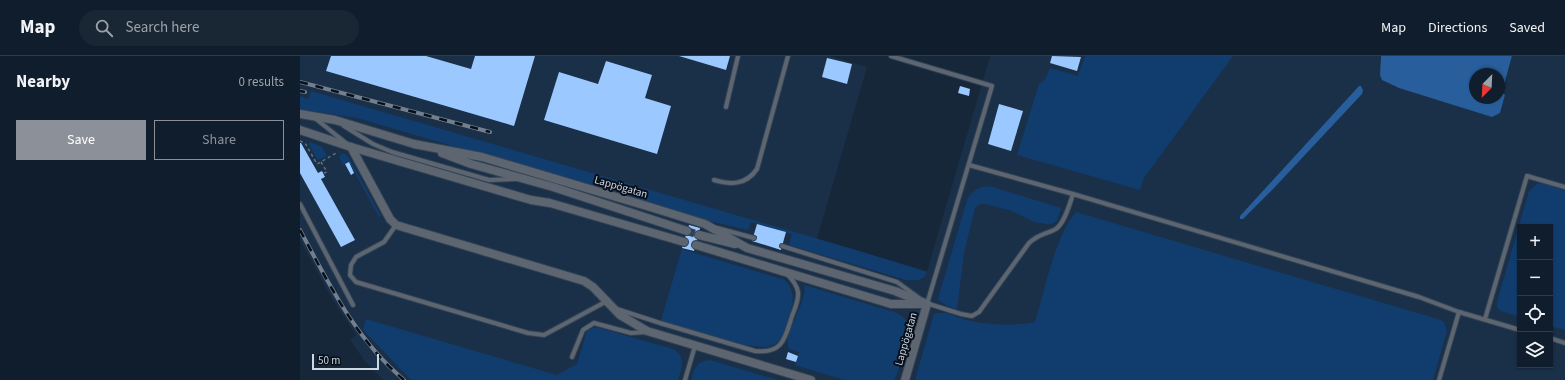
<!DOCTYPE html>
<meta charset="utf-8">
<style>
:root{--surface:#101d2c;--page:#192634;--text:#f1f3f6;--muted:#9ca2a9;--line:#303b48;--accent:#8c9099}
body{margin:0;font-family:"Source Sans 3",sans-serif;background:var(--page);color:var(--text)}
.controls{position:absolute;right:12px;bottom:12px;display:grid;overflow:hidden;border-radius:0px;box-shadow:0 1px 3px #0004}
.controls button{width:36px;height:36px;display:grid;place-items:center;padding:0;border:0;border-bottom:1px solid var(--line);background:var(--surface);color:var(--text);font:20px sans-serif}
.compass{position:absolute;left:1169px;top:12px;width:36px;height:36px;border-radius:50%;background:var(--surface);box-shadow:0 1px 3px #0004;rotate:204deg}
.scale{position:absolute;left:12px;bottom:10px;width:67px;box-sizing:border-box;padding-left:4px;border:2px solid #ccd7e4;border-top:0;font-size:11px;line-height:14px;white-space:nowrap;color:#ccd7e4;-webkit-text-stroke:3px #080f18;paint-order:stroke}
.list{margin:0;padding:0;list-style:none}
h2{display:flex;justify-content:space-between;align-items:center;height:52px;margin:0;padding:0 16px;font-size:17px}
h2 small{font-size:13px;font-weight:400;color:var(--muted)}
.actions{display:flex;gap:8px;padding:12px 16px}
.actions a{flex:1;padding:9px 0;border:1px solid var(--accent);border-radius:0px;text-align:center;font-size:14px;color:var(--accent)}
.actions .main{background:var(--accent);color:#fff}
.icon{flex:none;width:22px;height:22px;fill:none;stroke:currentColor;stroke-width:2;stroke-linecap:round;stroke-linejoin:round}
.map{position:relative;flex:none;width:1265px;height:324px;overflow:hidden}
header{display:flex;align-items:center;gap:24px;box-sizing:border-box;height:56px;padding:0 20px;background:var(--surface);border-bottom:1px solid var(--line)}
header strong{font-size:19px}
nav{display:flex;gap:22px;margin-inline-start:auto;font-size:14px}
.search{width:280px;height:36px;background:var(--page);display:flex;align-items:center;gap:10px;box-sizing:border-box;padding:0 14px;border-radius:22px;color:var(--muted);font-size:15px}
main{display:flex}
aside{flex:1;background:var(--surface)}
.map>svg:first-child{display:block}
</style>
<header>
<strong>Map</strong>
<div class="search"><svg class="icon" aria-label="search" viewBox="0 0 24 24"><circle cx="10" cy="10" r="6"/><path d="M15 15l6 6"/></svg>Search here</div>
<nav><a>Map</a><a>Directions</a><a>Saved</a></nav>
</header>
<main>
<aside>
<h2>Nearby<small>0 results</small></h2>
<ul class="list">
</ul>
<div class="actions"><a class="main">Save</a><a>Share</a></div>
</aside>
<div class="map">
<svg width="1265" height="324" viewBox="0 0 1265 324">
<rect width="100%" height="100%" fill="#16273a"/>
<path fill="#1a2f48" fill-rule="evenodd" d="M0 0H530L567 11 517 183 627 215 690 0H1081L1080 3 1192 61 1200 57 1205 39 1202 36 1212 0H1265V324H83L64 304 50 284 56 279 31 241 0 184ZM1220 171H1250V309H1220Z"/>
<g fill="#103d6e">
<path d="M785 0H933L844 122 840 134 717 99 739 28 745 24 750 12 778 20Z"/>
<path d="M11 35 556 194 627 216C624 225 615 225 606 224L489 189 492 178 451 166 448 174 409 165 57 62 0 53V40L8 43Z"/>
<path d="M10 86 22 91 27 100 18 104 9 89Z"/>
<path d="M44 97 49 102 81 160 79 161 49 106 43 109 39 101 41 98Z"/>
<path d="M1241 127 1265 134V274L1250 270V171H1220V261L1201 255 1197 251V246L1229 135 1237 128Z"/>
<path d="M689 130 761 152 757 165 752 168H746L734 166 712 155 686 148H680L675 152 664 197 657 253C650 251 643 249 638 243L667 144C672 135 678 131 689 130Z"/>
<path d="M776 156 1141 264 1144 266 1147 275 1133 324H615L634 258C646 254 656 261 667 264 683 269 720 270 735 266 745 234 755 180 776 156Z"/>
<path d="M382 193 485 224C497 239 493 246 488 263 485 273 483 284 473 289 456 298 382 270 361 264Z"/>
<path d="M504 229 594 256C616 265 608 282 602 300 600 308 598 317 594 324H544L495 309 499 296 489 293C482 276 508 247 504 229Z"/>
<path d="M66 263 257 319 277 308 287 275 296 271 373 293C386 300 382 312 378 324H111L63 274Z"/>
<path d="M410 304 478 324H391C394 312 397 305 410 304Z"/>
</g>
<g fill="#275e9b" fill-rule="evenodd">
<path d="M1081 0H1212L1202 36 1205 39 1200 57 1192 61 1099 32 1082 24 1080 19ZM1175 18H1199V42H1175Z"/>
<path d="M1059 30H1061L1063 34 1062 38 974 132 943 163H940V160Z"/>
</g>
<g fill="#9bc8ff">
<path d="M31 0H126L171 13 175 0H235L214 70 26 15Z"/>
<path d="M379 0H430L426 14Z"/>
<path d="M752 0 781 1 777 15 750 7Z"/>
<path d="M527 2 552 8 547 28 522 21Z"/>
<path d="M306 5 352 19 345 42 371 50 357 98 244 64 259 16 298 28Z"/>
<path d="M660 30 670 33 669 40 658 37Z"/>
<path d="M699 48 723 55 711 95 688 88Z"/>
<path d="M0 87H1L18 117 22 115 25 121 21 123 55 184 41 191 0 117Z"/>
<path d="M49 106 54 117 51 119 45 108Z"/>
<path d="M457 168 486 176 481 194 452 185Z"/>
<path d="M389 169 400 172 394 195 382 192Z"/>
<path d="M488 296 498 300 496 306 486 303Z"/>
</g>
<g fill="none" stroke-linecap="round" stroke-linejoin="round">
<path stroke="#314154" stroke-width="8" stroke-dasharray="8 4" stroke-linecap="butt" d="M387 175 399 179"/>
<g stroke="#334355" stroke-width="6">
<g id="service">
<path d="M591 0 692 30 627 248"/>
<path d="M426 51 438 0"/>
<path d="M16 63 46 87"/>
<path d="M44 70 73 88 92 96 189 124 216 123"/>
<path d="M669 109 773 138 1119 241 1159 256 1220 274"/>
<path d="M414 124C431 129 446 129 457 113L488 0"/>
<path d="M0 148 53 249"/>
<path d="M96 169 84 186 56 201 51 209 50 219 56 226 228 277 244 279 307 245"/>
<path d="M417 172 454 182"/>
<path d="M482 190 597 226 619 242"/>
<path d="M626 247 661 258 672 260 679 256 729 187C739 178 743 179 754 174 764 170 770 147 773 138"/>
<path d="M317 253 360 267 455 295C483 298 485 282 492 260 495 252 499 244 498 236 497 229 492 223 487 218"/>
<path d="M1185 263 1227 120 1265 131"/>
<path d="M1250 282 1265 287"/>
<path d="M272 301 283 274 294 267 331 277 346 276"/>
<path d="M385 324 395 290"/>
<path d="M1139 324 1159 256"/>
</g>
</g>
<g stroke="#334355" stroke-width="10">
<g id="minor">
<path d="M0 58 35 64 114 88 182 101 350 151 405 168 447 192 595 235 627 248"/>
<path d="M0 74 51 91 231 144 250 147 384 186"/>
<path d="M51 91 90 163 96 169 284 225 293 231 320 259 347 275 511 324"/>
<path d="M142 97 171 108 253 131 387 175"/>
<path d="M399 179 435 188"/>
<path d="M396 189 591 248H622"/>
<path d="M605 324 627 248"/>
</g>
</g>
<g stroke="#627081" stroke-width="1.5" stroke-dasharray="3 3" stroke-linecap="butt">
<path d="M0 85 5 87 17 108 38 96"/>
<path d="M21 106 27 116 24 117"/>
</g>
<use href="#service" stroke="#5d6670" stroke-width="4"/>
<use href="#minor" stroke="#5d6670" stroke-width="8"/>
<g stroke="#717f8f" stroke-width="4">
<g id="rail">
<path d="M0 26 190 76"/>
<path d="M0 35 5 36"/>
<path d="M0 174C29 228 56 284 104 324"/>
</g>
</g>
<use href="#rail" stroke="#080f18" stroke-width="2.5" stroke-dasharray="8" stroke-linecap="butt"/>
</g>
<g text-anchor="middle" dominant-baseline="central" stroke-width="4" stroke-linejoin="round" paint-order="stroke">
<g font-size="11" fill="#ccd7e4" stroke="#080f18">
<text transform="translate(321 131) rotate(16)">Lappögatan</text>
<text transform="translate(606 283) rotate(-74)">Lappögatan</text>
</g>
</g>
</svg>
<div class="controls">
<button>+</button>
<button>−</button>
<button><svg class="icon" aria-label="locate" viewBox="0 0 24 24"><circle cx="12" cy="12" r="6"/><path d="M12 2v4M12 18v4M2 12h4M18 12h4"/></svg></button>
<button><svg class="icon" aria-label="layers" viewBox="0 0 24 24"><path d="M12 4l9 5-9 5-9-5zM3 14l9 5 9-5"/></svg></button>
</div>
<svg class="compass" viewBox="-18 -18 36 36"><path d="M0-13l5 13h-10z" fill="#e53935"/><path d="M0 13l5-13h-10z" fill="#9ca2a9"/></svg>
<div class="scale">50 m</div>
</div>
</main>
